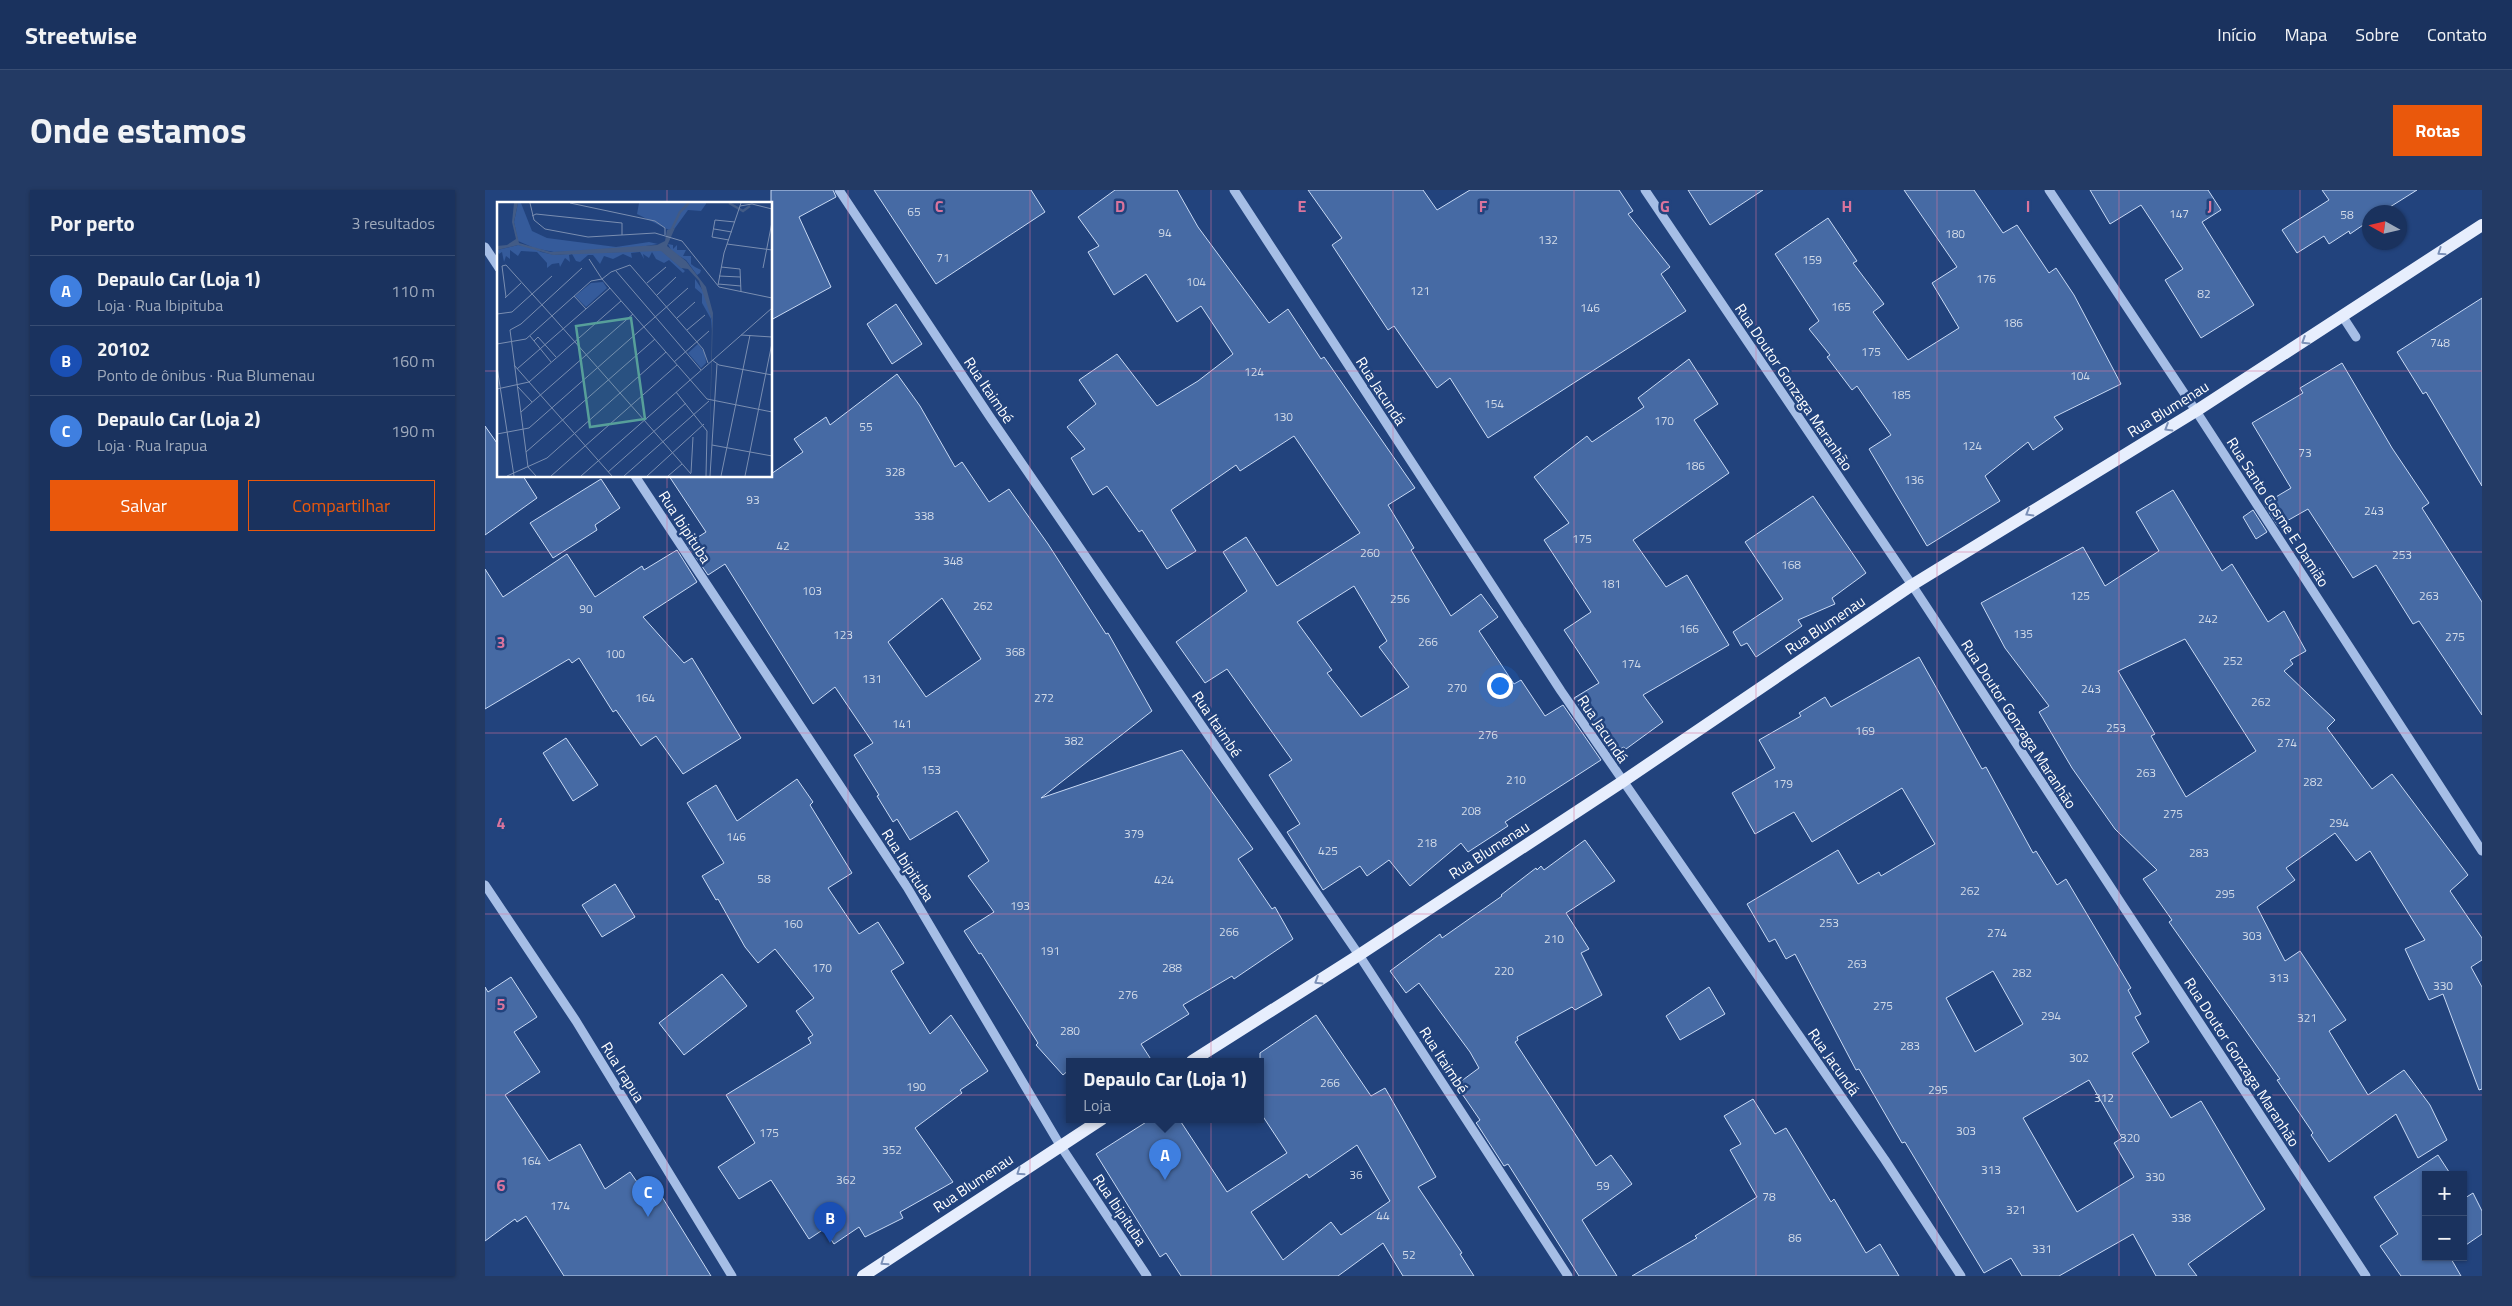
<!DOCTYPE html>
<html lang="pt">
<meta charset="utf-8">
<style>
:root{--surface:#1a325e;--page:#233a64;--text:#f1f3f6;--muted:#9faabc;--line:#384d73;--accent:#ea580c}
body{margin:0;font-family:"Titillium Web",sans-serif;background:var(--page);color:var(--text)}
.controls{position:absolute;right:15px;bottom:15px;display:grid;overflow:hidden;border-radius:0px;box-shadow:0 1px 4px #0004}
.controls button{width:45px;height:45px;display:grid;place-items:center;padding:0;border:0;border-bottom:1px solid var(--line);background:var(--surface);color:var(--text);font:25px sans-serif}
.compass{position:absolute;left:1877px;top:15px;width:45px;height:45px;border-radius:50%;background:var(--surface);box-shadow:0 1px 4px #0004;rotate:278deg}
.you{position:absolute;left:1014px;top:495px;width:18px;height:18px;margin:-12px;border:4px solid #fff;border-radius:50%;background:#1a73e8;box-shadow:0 0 0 8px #1a73e833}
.badge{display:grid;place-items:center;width:32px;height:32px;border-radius:50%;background:var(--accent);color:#fff;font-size:16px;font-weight:700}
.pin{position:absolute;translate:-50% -41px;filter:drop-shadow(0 1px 2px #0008)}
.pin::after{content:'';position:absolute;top:26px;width:18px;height:15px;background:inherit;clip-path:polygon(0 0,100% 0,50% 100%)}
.popup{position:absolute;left:581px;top:868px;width:198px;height:65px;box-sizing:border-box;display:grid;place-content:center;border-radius:0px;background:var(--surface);filter:drop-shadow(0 1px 4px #0005);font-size:16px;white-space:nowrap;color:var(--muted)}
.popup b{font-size:19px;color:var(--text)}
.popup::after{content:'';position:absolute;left:50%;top:100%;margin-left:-10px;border:10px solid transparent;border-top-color:var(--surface)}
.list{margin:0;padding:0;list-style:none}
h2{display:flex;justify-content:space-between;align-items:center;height:65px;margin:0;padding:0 20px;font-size:21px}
h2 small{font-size:16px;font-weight:400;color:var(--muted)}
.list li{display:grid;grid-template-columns:32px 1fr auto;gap:15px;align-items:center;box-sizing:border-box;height:70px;padding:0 20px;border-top:1px solid var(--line)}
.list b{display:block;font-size:19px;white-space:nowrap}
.list p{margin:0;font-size:16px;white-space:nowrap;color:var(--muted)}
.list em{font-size:16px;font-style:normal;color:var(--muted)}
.actions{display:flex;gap:10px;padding:15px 20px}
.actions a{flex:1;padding:11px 0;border:1px solid var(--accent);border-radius:0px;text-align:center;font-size:18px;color:var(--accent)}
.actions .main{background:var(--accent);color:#fff}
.map{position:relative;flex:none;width:1997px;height:1086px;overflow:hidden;border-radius:0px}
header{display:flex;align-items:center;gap:30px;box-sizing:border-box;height:70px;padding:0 25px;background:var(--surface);border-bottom:1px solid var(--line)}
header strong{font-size:24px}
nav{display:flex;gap:28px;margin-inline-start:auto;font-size:18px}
.intro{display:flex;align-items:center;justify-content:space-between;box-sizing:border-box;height:120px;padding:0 30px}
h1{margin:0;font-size:35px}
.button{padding:12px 22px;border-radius:0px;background:var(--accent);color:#fff;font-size:18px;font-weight:700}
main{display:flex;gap:30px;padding:0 30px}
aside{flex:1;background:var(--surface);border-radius:0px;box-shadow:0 1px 4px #0004}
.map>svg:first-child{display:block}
</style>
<header>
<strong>Streetwise</strong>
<nav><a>Início</a><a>Mapa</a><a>Sobre</a><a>Contato</a></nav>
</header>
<div class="intro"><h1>Onde estamos</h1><a class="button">Rotas</a></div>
<main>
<aside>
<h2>Por perto<small>3 resultados</small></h2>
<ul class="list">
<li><span class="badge" style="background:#3f7fe0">A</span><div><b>Depaulo Car (Loja 1)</b><p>Loja · Rua Ibipituba</p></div><em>110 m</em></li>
<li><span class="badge" style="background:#1a4fb4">B</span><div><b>20102</b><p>Ponto de ônibus · Rua Blumenau</p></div><em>160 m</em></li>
<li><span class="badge" style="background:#3f7fe0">C</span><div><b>Depaulo Car (Loja 2)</b><p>Loja · Rua Irapua</p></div><em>190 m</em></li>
</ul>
<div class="actions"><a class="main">Salvar</a><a>Compartilhar</a></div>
</aside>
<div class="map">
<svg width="1997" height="1086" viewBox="0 0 1997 1086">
<rect width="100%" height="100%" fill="#22437d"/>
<g fill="#466aa4" stroke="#c9daf5" fill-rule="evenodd">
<path d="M286 0H348L351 7 314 27 346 97 286 130Z"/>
<path d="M389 0H546L560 22 451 94Z"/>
<path d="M630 0H692L713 37 784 133 803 119 836 169 839 167 930 298 903 315 929 358 926 360 966 426 996 404 1013 427 994 441 1029 494 1036 490 1060 526 1078 515 1116 570 1020 632 1023 636 983 662 976 653 925 696 904 670 882 686 875 676 838 700 802 642 815 634 784 585 807 570 742 479 720 493 691 452 762 401 738 362 761 347 792 396 875 343 809 246 755 281 751 275 686 320 711 361 682 379 657 340 654 342 622 296 608 305 586 268 600 259 582 237 611 214 594 190 632 164 672 216 713 191 748 164 716 116 692 132 661 84 629 105 603 62 614 56 593 27ZM869 396 902 451 894 457 924 497 876 527 842 483 847 480 812 432Z"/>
<path d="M823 0H938L952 20 985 0H1134L1148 21 1143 24 1185 77 1176 84 1201 121 1003 248 965 188 952 198 909 136 903 140 847 55 857 48Z"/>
<path d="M1203 0H1278L1225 35Z"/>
<path d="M1419 0H1489L1518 43 1532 35 1564 83 1571 78 1589 105 1636 194 1569 227 1578 239 1548 260 1543 252 1500 286 1515 311 1442 356 1384 259 1406 245 1372 196 1367 200 1342 167 1345 165 1324 139 1334 131 1290 64 1343 28 1372 71 1368 73 1399 114 1388 122 1423 170 1474 138 1447 93 1472 77Z"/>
<path d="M1605 0H1723L1736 20 1717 32 1769 115 1716 148 1680 90 1698 79 1656 15 1625 34Z"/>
<path d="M1837 0H1932L1897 22H1884V31L1865 44 1864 41 1844 54 1839 46 1812 63 1797 40 1844 10Z"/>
<path d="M1997 108V296L1941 202 1938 204 1912 162Z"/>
<path d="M411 114 437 154 407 174 382 134Z"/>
<path d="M1204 169 1233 214 1209 230 1244 283 1148 350 1181 397 1202 385 1244 455 1158 505 1178 532 1141 559 1139 557 1127 563 1089 508 1114 493 1079 440 1106 422 1059 350 1084 333 1049 287 1102 246 1107 252 1159 217 1153 208Z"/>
<path d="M1857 173 1907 258 1944 313 1937 318 1997 412V525L1934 431 1928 434 1891 375 1868 388 1823 319 1793 336 1779 314 1806 298 1767 233 1818 203 1815 198Z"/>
<path d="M412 184 435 216 470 277 477 272 504 312 524 299 563 354 621 444 623 443 667 521 556 608 697 560 768 659 753 669 787 719 790 717 808 749 749 789 747 786 698 815 704 824 656 854 667 871H585V879L578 885 551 855 553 853 496 763 494 764 479 741 509 722 483 686 504 671 472 621 425 650 412 629 408 632 392 606 394 605 369 565 388 553 350 497 328 514 240 374 223 385 202 354 221 342 184 286H286V284L318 262 309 249 341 227 345 235ZM457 408 496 469 441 507 403 452Z"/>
<path d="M0 236 14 256V286H38L52 308 0 345Z"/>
<path d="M116 289 135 318 110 335 112 340 68 368 45 333Z"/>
<path d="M1688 300 1737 381 1747 374 1783 432 1799 421 1821 461 1805 470 1808 474 1799 481 1850 530 1842 538 1887 599 1907 584 1983 685 1965 701 1997 748V770L1986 777 1997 797V899L1994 900 1958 804 1944 810 1920 759 1940 750 1885 661 1871 671 1850 643 1801 678 1810 690 1772 717 1800 771 1815 761 1861 830 1844 841 1883 905 1919 880 1945 915 1962 950 1933 968 1911 924 1844 972 1826 945 1828 943 1792 890 1795 889 1684 732 1687 730 1658 689 1672 680 1630 639 1587 578 1554 522 1564 516 1520 458 1496 413 1598 357 1620 396 1674 361 1651 322ZM1700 449 1771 561 1701 607 1666 546 1670 544 1633 481Z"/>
<path d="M1328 306 1381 383 1347 408 1350 414 1313 430 1317 436 1271 467 1262 453 1256 456 1248 442 1298 409 1260 352Z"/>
<path d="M1768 320 1782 342 1771 349 1758 327Z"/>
<path d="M192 360 212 392 158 427 199 473 207 468 256 548 198 584 171 546 156 556 131 520 128 522 94 468 87 473 84 469 0 519V379L18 407 82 364 110 407 157 376 159 380Z"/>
<path d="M1434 467 1497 579 1501 577 1548 663 1551 661 1572 695 1581 689 1646 798 1643 800 1656 824 1650 827 1664 852 1647 863 1686 928 1716 911 1780 1019 1703 1074 1712 1086H1671L1648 1044 1574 1086H1537L1526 1068 1499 1083 1420 952 1417 953 1374 879 1371 880 1310 764 1301 769 1290 749 1284 752 1262 714 1353 660 1373 694 1394 682 1396 686 1450 654 1417 598 1327 652 1309 622 1270 644 1247 603 1290 578 1274 550 1316 526 1314 523 1340 507 1346 517ZM1508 781 1538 834 1490 862 1461 808ZM1604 890 1637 948 1629 953 1649 987 1592 1022 1538 928Z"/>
<path d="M81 548 113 595 88 611 58 563Z"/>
<path d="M312 589 328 612 325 615 367 683 343 698 374 744 393 732 419 773 406 781 445 844 466 825 503 881 475 900 477 903 430 938 468 992 415 1022 418 1028 380 1047 374 1037 349 1054 339 1039 324 1049 286 990 254 1009 233 977 270 953 241 905 326 853 323 848 328 845 311 821 329 808 290 759 273 773 260 757 233 709 231 710 217 686 239 673 202 613 231 595 252 631Z"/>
<path d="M1100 650 1130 691 1081 723 1104 759 1096 763 1117 805 1090 820 1087 817 1032 847 1033 850 1030 852 1111 976 1126 965 1147 994 1097 1030 1132 1086H1094L1023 974 1019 976 992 934 991 933 995 930 971 895 994 878 985 862 934 793 921 803 905 781 955 744 957 748 1017 706 1016 705 1051 678 1052 680 1056 676 1059 680Z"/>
<path d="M130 694 150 727 117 747 97 715Z"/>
<path d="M237 784 262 816 199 865 174 833Z"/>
<path d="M26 787 52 827 29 842 55 882 20 905 64 971 95 954 120 999 145 982 164 1009 174 1002 226 1086H79L41 1026 32 1032 30 1029 0 1051V797L3 802Z"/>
<path d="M1224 797 1240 824 1195 850 1181 826Z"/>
<path d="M831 825 886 906 900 898 951 987 933 997 977 1063 975 1064 989 1086H918L898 1053 853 1086H696L681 1063 675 1067 611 964 666 929H694L742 1002 802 963 775 922V863ZM872 955 905 1011 856 1045 846 1032 798 1070 766 1022 822 984 824 988Z"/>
<path d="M1268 909 1290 944 1301 938 1346 1012 1349 1009 1381 1063 1395 1054 1414 1086H1147L1212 1048 1210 1046 1272 1007 1245 960 1256 954 1239 926Z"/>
<path d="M1953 965 1966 985H1941V1067H1965L1976 1086H1916L1895 1056 1913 1044 1889 1007Z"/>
<path d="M1988 1003 1997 1021V1044L1978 1057V1005L1980 1008Z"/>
</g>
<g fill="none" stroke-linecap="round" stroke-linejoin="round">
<g stroke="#a6bee6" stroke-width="9">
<path d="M354 0 505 227 874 765 1083 1086"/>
<path d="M749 0 1076 501 1400 970 1476 1086"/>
<path d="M1160 0 1427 395 1881 1086"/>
<path d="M1564 0 1711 221 1997 661"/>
<path d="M0 57 14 78"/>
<path d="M1858 127 1871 147"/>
<path d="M150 286 422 697 575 955 662 1086"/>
<path d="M0 695 91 831 247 1086"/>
</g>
<g stroke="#e7eefd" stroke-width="12">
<path d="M707 871 874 765 1137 592 1427 395 1711 221 1997 35"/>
<path d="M378 1086 617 929"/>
</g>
</g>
<defs><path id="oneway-chevron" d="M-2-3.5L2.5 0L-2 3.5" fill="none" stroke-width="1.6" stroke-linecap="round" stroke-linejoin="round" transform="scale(1.25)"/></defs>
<g stroke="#7b90b7">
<use href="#oneway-chevron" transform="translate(1956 62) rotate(146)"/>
<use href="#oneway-chevron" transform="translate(1820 151) rotate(148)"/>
<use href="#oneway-chevron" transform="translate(1683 238) rotate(149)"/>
<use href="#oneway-chevron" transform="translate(1544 323) rotate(149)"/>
<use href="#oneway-chevron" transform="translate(833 791) rotate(148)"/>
<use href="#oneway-chevron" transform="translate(535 982) rotate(146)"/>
<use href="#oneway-chevron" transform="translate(399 1072) rotate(146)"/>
</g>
<path fill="none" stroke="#da749d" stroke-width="1" stroke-opacity="0.55" d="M182 0V14M363 0V1086M545 0V1086M726 0V1086M908 0V1086M1089 0V1086M1271 0V1086M1452 0V1086M1634 0V1086M1815 0V1086M0 181H14M286 181H1997M182 286V1086M0 362H1997M0 543H1997M0 724H1997M0 905H1997"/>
<g text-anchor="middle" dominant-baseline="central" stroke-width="5" stroke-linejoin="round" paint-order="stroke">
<g font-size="12" fill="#d1dae8">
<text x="429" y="21">65</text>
<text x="1694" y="23">147</text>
<text x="1862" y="24">58</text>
<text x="680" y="42">94</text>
<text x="1470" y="43">180</text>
<text x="1063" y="49">132</text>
<text x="458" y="67">71</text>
<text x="1327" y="69">159</text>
<text x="1501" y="88">176</text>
<text x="711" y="91">104</text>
<text x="935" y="100">121</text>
<text x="1719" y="103">82</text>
<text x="1356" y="116">165</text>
<text x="1105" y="117">146</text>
<text x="1528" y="132">186</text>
<text x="1955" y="152">748</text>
<text x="1386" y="161">175</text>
<text x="769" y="181">124</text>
<text x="1595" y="185">104</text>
<text x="1416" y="204">185</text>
<text x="1009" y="213">154</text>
<text x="798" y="226">130</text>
<text x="1179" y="230">170</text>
<text x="381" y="236">55</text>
<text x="1487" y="255">124</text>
<text x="1820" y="262">73</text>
<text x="1210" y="275">186</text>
<text x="410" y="281">328</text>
<text x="1429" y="289">136</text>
<text x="268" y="309">93</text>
<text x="1889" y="320">243</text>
<text x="439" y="325">338</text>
<text x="1097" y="348">175</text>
<text x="298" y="355">42</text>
<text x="885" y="362">260</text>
<text x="1917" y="364">253</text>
<text x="468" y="370">348</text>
<text x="1306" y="374">168</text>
<text x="1126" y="393">181</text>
<text x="327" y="400">103</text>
<text x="1595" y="405">125</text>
<text x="1944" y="405">263</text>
<text x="915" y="408">256</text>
<text x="498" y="415">262</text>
<text x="101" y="418">90</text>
<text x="1723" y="428">242</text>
<text x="1204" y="438">166</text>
<text x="1538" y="443">135</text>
<text x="358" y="444">123</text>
<text x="1970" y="446">275</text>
<text x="943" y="451">266</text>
<text x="530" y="461">368</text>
<text x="130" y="463">100</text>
<text x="1748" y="470">252</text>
<text x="1146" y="473">174</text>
<text x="387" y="488">131</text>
<text x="972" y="497">270</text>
<text x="1606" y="498">243</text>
<text x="160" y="507">164</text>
<text x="559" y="507">272</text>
<text x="1776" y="511">262</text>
<text x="417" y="533">141</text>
<text x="1631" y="537">253</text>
<text x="1380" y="540">169</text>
<text x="1003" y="544">276</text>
<text x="589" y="550">382</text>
<text x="1802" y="552">274</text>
<text x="446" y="579">153</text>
<text x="1661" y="582">263</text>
<text x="1031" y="589">210</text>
<text x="1828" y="591">282</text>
<text x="1298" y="593">179</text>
<text x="986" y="620">208</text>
<text x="1688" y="623">275</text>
<text x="1854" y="632">294</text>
<text x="649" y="643">379</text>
<text x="251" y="646">146</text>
<text x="942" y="652">218</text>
<text x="843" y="660">425</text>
<text x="1714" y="662">283</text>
<text x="279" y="688">58</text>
<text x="679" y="689">424</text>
<text x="1485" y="700">262</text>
<text x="1740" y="703">295</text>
<text x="535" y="715">193</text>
<text x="1344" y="732">253</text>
<text x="308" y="733">160</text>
<text x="744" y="741">266</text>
<text x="1512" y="742">274</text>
<text x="1767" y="745">303</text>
<text x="1069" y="748">210</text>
<text x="565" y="760">191</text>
<text x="1372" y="773">263</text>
<text x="337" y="777">170</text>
<text x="687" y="777">288</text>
<text x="1019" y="780">220</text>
<text x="1537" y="782">282</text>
<text x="1794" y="787">313</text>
<text x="1958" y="795">330</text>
<text x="643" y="804">276</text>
<text x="1398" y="815">275</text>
<text x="1566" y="825">294</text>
<text x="1822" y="827">321</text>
<text x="585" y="840">280</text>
<text x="1425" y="855">283</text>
<text x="1594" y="867">302</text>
<text x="845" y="892">266</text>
<text x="431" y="896">190</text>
<text x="1453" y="899">295</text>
<text x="1619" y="907">312</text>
<text x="1481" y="940">303</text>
<text x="284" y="942">175</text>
<text x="1645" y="947">320</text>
<text x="407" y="959">352</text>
<text x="46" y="970">164</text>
<text x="1506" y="979">313</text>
<text x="871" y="984">36</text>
<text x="1670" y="986">330</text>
<text x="361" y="989">362</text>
<text x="1118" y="995">59</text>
<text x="1284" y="1006">78</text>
<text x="75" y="1015">174</text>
<text x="1531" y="1019">321</text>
<text x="898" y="1025">44</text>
<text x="1696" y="1027">338</text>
<text x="1310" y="1047">86</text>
<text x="1557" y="1058">331</text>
<text x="924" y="1064">52</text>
</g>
<g font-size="15" fill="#fff" stroke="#22437d">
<text transform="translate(1309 197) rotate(56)">Rua Doutor Gonzaga Maranhão</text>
<text transform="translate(504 200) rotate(56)">Rua Itaimbé</text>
<text transform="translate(896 201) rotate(57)">Rua Jacundá</text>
<text transform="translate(1683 219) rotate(-32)">Rua Blumenau</text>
<text transform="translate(1793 322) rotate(57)">Rua Santo Cosme E Damião</text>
<text transform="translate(200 337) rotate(57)">Rua Ibipituba</text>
<text transform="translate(1340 435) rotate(-34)">Rua Blumenau</text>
<text transform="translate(732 534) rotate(56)">Rua Itaimbé</text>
<text transform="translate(1534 534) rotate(57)">Rua Doutor Gonzaga Maranhão</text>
<text transform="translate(1118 539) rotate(56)">Rua Jacundá</text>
<text transform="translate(1004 660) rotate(-33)">Rua Blumenau</text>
<text transform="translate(423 675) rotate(57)">Rua Ibipituba</text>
<text transform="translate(959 870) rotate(57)">Rua Itaimbé</text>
<text transform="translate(1349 872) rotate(55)">Rua Jacundá</text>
<text transform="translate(1757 872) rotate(57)">Rua Doutor Gonzaga Maranhão</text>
<text transform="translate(138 882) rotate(58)">Rua Irapua</text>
<text transform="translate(488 993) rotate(-34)">Rua Blumenau</text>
<text transform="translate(635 1020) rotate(56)">Rua Ibipituba</text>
</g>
</g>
<g transform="translate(12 12)">
<rect width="275" height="275" fill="#22437d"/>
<path d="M21 1H24L35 29 50 36 119 45 152 40 161 42 124 48 57 50 36 46 44 50 58 53 82 51 125 50 144 47 165 49 188 69 186 71 172 58 167 61 159 57 155 50 152 56 146 52 147 57 143 50 134 51 135 56 126 52 116 57 107 54 103 62 96 53H91L83 60 79 59 75 52 72 53 73 60 68 56 63 65 62 61 55 62 50 66V61L40 50 24 49 21 54 13 48V57L9 54 7 60 5 50 2 52 0 48 21 43 35 45 21 39 17 20ZM142 1H209V2L204 9 191 8 178 26 172 28 140 12ZM171 42 176 43V47L180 43V48H189L186 54H194V62L198 65 203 61 198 65 204 68 203 71 200 73 189 58 175 50ZM198 77 209 93 215 118 214 129V117L205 101V92L198 86ZM106 80 110 86 89 105 78 94 94 81ZM201 142 208 151 209 161 204 166 191 151Z" fill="#355b9b"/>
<path d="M17 1H21L17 20 22 41 54 50 160 43 168 39 170 28 178 26 170 44 189 59 209 85 216 111 212 274 215 118 202 79 191 67 184 66 164 49 56 53 21 43 0 48V44L10 43 19 37 15 20Z" fill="#425b86"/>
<path fill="none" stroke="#425b86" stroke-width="2.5" d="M232 1 246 9 253 4M174 29 183 10 192 1"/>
<path fill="none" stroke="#7a8eb1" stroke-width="1" d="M33 1 37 18 48 27 91 35 158 31 185 39 222 85 275 96M73 1 158 19 168 26V33M243 4 255 2 275 7M35 14 39 12 125 21V33M217 27 235 30M232 38 215 35 218 18 238 20M230 42 275 48M92 57 105 77 114 70 133 63 206 147 211 161M224 65 243 67 244 90M266 66 275 20M119 69 204 168M222 74 243 75M150 81 169 65M221 82 244 84M221 83 227 51 244 1M160 93 179 75M77 94 89 107M9 95 5 64 9 63 55 114M8 96 24 81M0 112 15 110 55 74M55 114 147 218M180 116 198 100M190 128 208 113M244 133 275 135M33 134 54 160M37 139 41 135 59 155M0 142 29 137 94 79 105 77 210 197 275 210M215 158 222 163 275 173M177 160 212 129M17 163 115 274M0 165 17 274M20 167 113 86M21 185 35 200M0 187 32 180 124 99M179 190 210 229 209 274M24 210 136 112M147 218 194 272M0 232 32 226 191 86M215 243 275 254M29 250 158 137M111 270 189 201M194 271 196 235M10 274 50 256 169 150M39 274 31 265 13 128 24 122 85 66M54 274 180 163M84 274 275 106M127 274 212 199M150 274 207 222M171 274 185 262M213 274 220 162M224 274 253 133M248 274 275 141"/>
<path fill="#579f9a" fill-opacity="0.15" stroke="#579f9a" stroke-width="2.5" d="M134 116 148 217 93 225 79 124Z"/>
<rect width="275" height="275" fill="none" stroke="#fff" stroke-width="2.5"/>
</g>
<g font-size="16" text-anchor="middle" font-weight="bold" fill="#da749d" stroke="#22437d" stroke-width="5" stroke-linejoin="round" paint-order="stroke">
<text x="454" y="22">C</text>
<text x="635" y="22">D</text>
<text x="817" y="22">E</text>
<text x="998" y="22">F</text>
<text x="1180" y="22">G</text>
<text x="1362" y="22">H</text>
<text x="1543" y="22">I</text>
<text x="1725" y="22">J</text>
<text x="16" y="458">3</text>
<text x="16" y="639">4</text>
<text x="16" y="820">5</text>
<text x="16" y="1001">6</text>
</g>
</svg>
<div class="controls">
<button>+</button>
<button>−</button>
</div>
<svg class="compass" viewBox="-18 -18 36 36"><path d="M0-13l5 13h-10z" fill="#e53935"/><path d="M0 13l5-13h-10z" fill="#9faabc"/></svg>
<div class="you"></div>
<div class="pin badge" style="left:680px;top:990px;background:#3f7fe0">A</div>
<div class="popup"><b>Depaulo Car (Loja 1)</b>Loja</div>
<div class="pin badge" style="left:345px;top:1053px;background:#1a4fb4">B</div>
<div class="pin badge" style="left:163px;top:1027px;background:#3f7fe0">C</div>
</div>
</main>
